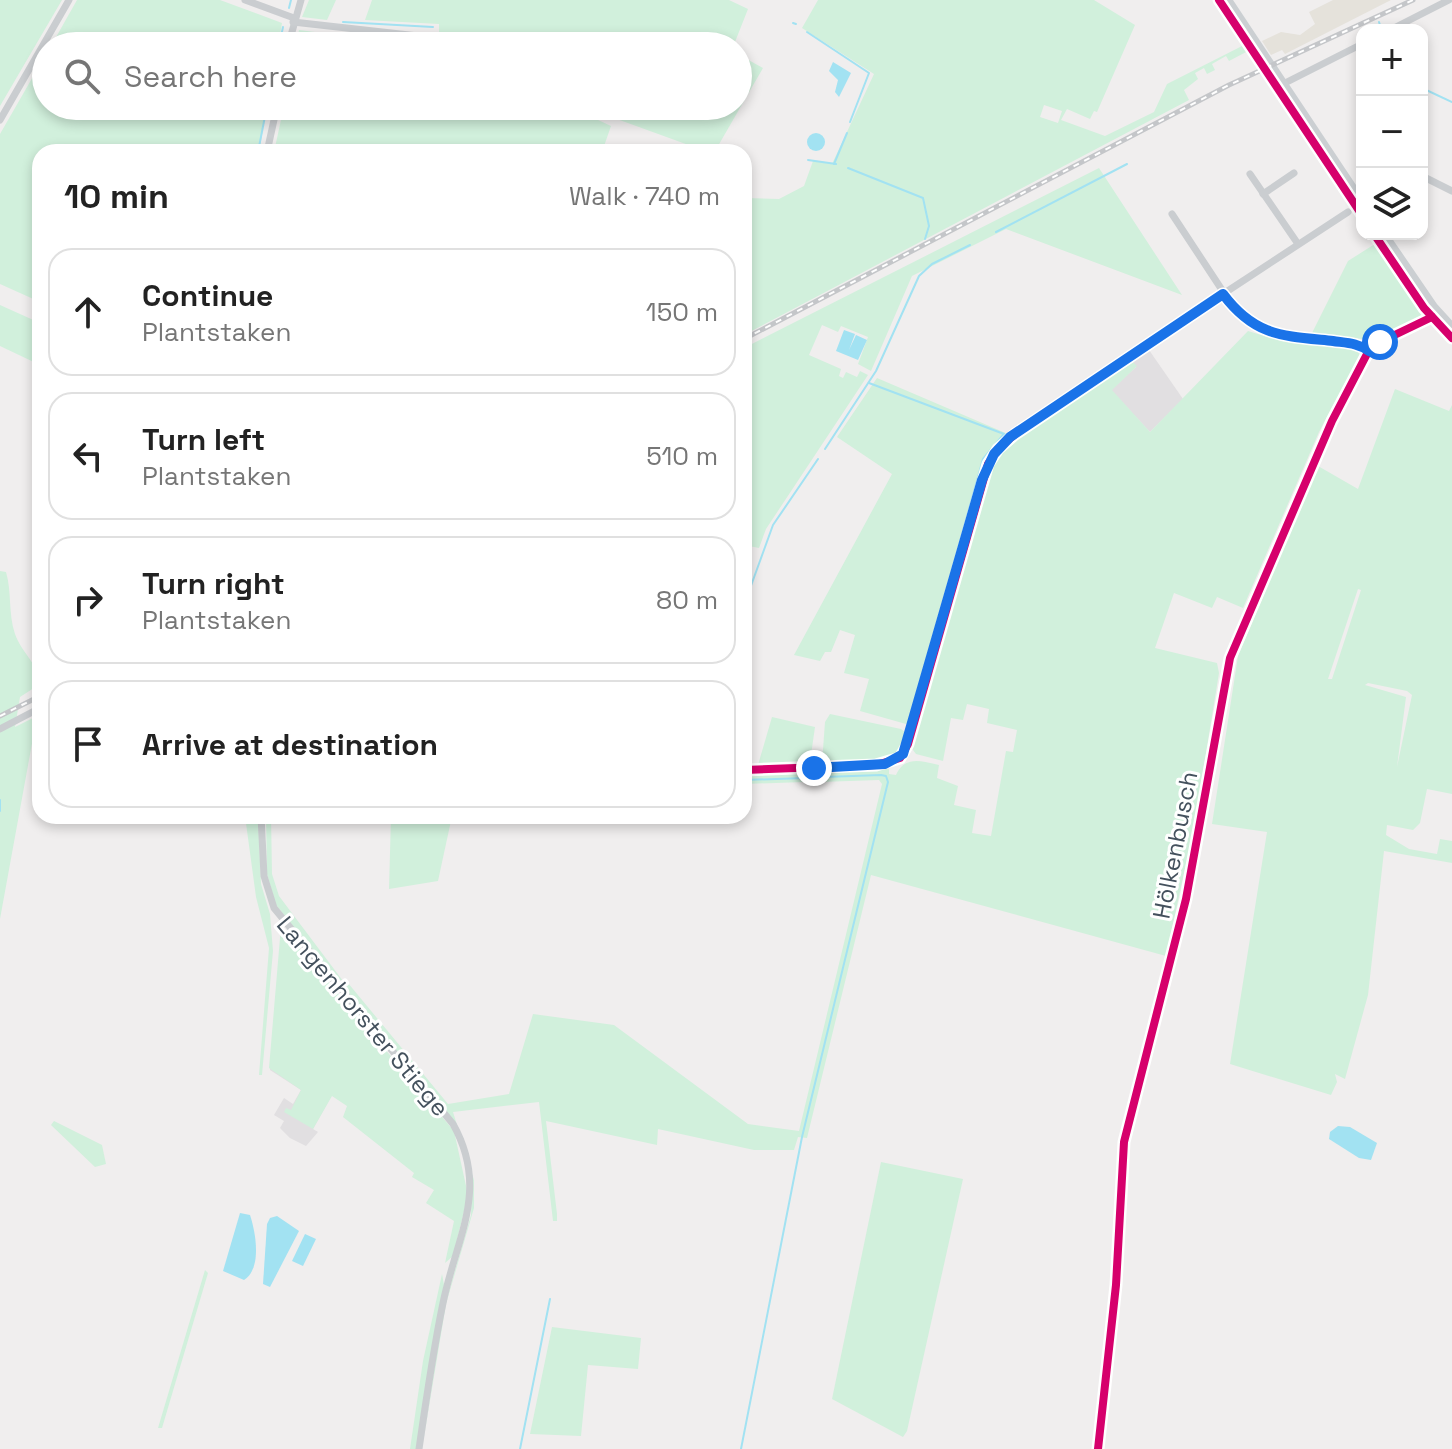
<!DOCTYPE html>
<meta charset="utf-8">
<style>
:root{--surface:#fff;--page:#f6f6f6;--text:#222;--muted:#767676;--line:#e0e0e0}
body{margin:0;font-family:"Space Grotesk",sans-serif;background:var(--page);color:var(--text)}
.controls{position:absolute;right:24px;top:24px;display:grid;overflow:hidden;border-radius:16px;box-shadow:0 4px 12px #0003}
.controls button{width:72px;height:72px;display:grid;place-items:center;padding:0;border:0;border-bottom:2px solid var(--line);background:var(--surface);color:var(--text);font:40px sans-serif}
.stop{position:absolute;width:24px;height:24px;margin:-18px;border:6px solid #1a73e8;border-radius:50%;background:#fff}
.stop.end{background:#1a73e8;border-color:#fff;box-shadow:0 2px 8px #0008}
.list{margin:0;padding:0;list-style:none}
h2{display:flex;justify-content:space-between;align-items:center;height:104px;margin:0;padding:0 32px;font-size:34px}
h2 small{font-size:26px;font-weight:400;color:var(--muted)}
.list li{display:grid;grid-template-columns:52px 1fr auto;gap:24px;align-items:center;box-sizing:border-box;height:128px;margin:0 16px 16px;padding:0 16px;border:2px solid var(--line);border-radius:24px}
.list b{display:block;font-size:30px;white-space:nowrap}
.list p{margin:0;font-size:26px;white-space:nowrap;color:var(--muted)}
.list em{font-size:26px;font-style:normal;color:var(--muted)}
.icon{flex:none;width:44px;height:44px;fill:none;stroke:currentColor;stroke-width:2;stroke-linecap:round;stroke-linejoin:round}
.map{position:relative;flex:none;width:1452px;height:1449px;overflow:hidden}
.search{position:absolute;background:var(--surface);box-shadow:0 4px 12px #0003;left:32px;top:32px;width:720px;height:88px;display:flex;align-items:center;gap:20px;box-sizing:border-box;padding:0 28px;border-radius:44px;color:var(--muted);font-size:30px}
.panel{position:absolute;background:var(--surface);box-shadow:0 4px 12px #0003;left:32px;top:144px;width:720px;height:680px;border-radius:24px}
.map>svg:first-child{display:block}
</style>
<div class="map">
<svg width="1452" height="1449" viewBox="0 0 1452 1449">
<rect width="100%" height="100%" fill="#f0eeee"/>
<path fill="#e5e2db" d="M1333 0H1391L1285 54 1282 50 1271 55 1262 41 1281 32 1300 35 1315 24 1309 12Z"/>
<g fill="#e1dfe1">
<path d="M1149 350 1183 399 1150 432 1111 390 1136 367 1133 362Z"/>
<path d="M274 1045 328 1102 313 1129 318 1132 306 1146 290 1138 280 1128 284 1121 274 1115 284 1098 293 1104 301 1090 270 1070Z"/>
</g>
<g fill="#d1f0dc" fill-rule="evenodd">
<path d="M0 0H62L0 106Z"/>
<path d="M77 0H220L282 23 278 46H51Z"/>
<path d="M309 0H336L327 20 302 17Z"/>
<path d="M372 0H729L748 9 735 42 737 46H479L439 33V24L365 20Z"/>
<path d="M818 0H1094L1135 25 1097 112 1094 111 1090 119 1067 109 1061 120 1105 136 1154 112 1167 84 1246 44 1250 50 1229 61 1226 56 1212 64 1215 70 1207 74 1204 68 1195 73 1198 79 1184 90 1189 100 744 335V198L779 199 804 186 813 161 832 164 874 74 802 28ZM1044 105 1062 111 1058 123 1040 117Z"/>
<path d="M299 30 354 37 352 46H296Z"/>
<path d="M738 47 743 57 763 68 718 146 705 151 581 106H738Z"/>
<path d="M46 54V106H267L259 152H40V302L0 284V134Z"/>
<path d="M284 106H431L463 114 466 106H568L611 126 602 152H274Z"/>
<path d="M1099 168 1182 295 1006 229 912 276 871 371 858 364 868 337 841 326 838 332 822 325 809 355 841 369 839 376 843 378 846 372 857 377 860 371 868 375 766 529 759 548 744 545V348Z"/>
<path d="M1378 242 1424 310 1422 316 1371 340 1312 333 1348 261Z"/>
<path d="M0 305 40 323V365L0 346Z"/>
<path d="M1248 331 1278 340 1356 349 1360 355 1319 432 1243 608 1217 597 1212 608 1174 593 1155 648 1217 663 1219 673 1194 827 1166 956 871 875 807 1138 798 1137 794 1150H754L658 1129 657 1145 546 1121 557 1214V1221H553L539 1102 453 1112 474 1180V1208L446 1304 422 1449 443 1312 471 1215 472 1180 463 1140 345 989 348 983 448 1104 509 1094 533 1014 614 1025 748 1124 799 1131 882 784 879 780 820 782 817 774 889 769V774L896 775C905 755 922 761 939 765L937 778 958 786 954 805 976 810 972 833 991 836 1006 751 1013 752 1017 730 987 723 989 709 967 704 963 720 951 718 943 761 916 754 910 746 991 466C1022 417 1088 393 1133 362L1137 366 1112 390 1150 432Z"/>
<path d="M877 378 1008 434 992 454 913 718 906 724 860 711 869 679 844 673 855 635 840 630 831 652H825L820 661 794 655 892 474 837 437Z"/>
<path d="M1395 389 1449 411 1452 405V794L1427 789 1420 823 1413 830 1387 825 1386 835 1409 849 1437 854 1440 839 1452 841V863L1384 851 1368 995 1345 1079 1335 1074 1337 1082 1331 1095 1230 1064 1267 832 1212 824 1238 656 1318 466 1358 489ZM1358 589 1361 590 1332 679H1328ZM1368 683 1407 691 1412 695 1397 767 1406 697 1365 685Z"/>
<path d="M0 571 6 572C12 592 8 613 15 634 21 652 40 666 40 684L20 697 15 727 37 716 0 919Z"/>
<path d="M830 714 901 729 906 733 899 750 887 759 822 763 825 722Z"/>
<path d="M772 717 815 727 811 755 805 764 758 765Z"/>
<path d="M802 772 807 777 804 782 744 784V774Z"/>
<path d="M245 816H258L261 884 270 914 273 951 262 1075H259L269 948 256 897Z"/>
<path d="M266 816H271L272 874 279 896 343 981 335 978 276 905 267 874Z"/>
<path d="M391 816H452L438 881 389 889Z"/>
<path d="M281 926 454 1131 468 1195 453 1256 445 1263 454 1221 426 1203 434 1190 412 1177 414 1173 343 1117 347 1106 332 1096 313 1129 284 1112 286 1108 291 1110 301 1090 269 1068Z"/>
<path d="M54 1121 102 1145 106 1164 95 1167 51 1125Z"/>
<path d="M881 1162 963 1179 907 1431 903 1437 832 1399Z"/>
<path d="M205 1270 208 1273 162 1428H158Z"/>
<path d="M442 1274 444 1285 417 1449H410L423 1361Z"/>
<path d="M552 1327 641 1338 638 1369 588 1365 581 1436 530 1434Z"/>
</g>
<g fill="#a2e2f2">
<path d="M833 62 851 73 839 97 835 92 838 80 829 71Z"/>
<circle cx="816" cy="142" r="9"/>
<path d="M844 330 855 334 849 350 856 335 867 340 858 360 836 351Z"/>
<path d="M1338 1126 1350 1127 1377 1143 1371 1160 1359 1158 1329 1139 1330 1132Z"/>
<path d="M240 1213 250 1215C256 1233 262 1269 244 1280L223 1271Z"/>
<path d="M277 1216 299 1231 270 1287 263 1284 267 1224 270 1218Z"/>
<path d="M305 1234 316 1239 303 1266 292 1261Z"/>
</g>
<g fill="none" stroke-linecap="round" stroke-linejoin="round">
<g stroke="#a2e2f2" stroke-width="2">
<path d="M289 8 291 0"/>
<path d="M343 22 433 27"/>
<path d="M1379 22 1381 28"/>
<path d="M793 23 796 24"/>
<path d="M807 32 869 73 850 122"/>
<path d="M279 46 283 27"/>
<path d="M1422 88 1452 102"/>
<path d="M258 152 267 106"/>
<path d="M808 160 836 164"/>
<path d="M834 164 847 133"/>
<path d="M848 168 923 198 929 226 925 239"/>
<path d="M996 232 1127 164"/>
<path d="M869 383 1004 434 983 459 939 617"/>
<path d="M825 449 876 371 919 276 932 264 970 245"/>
<path d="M744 605 773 525 818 459"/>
<path d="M912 710 936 627"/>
<path d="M744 780 805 778"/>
<path d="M0 800V811"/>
<path d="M520 1449 550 1299"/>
<path d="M741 1449 802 1137 888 782 886 776 881 775 824 777"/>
</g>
<g stroke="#cacdd0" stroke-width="7">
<path d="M245 0 294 18"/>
<path d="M293 22 418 36 460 46"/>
<path d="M1390 30 1449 0"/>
<path d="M288 46 301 0"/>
<path d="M1283 84 1362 44"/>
<path d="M0 120 69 0"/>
<path d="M267 152 277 106"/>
<path d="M1250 174 1298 244"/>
<path d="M1422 176 1452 191"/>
<path d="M1263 194 1294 173"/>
<path d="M1172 214 1224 293"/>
<path d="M1223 294 1348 212"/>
<path d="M0 729 40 708"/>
<path d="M744 770 876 765 900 758 908 744 988 464 998 449 1015 434 1223 294C1255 337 1284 336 1333 341 1347 343 1358 343 1369 351"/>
<path d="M261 816 264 876 274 908 453 1124C490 1190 456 1238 443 1303 433 1351 426 1400 419 1449"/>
<path d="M1098 1449 1116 1285 1124 1142 1186 899 1230 658 1332 421 1367 354 1380 342 1438 314"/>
</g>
<g stroke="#cbcfd2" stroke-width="10">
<path d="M1227 0 1362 203"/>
<path d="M1383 234 1433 307 1452 328"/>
</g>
<g stroke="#c4c6c9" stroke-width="5">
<g id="rail">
<path d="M744 339 1229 85 1413 0"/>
<path d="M0 716 40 696"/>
</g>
</g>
<use href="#rail" stroke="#fff" stroke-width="2" stroke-dasharray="6" stroke-linecap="butt"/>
<g stroke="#fff" stroke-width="13">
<g id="cycleway">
<path d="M1219 0 1362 215"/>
<path d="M1374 234 1424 308 1452 338"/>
<path d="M744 770 876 765 900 758 908 744 988 464 998 449 1015 434 1223 294C1255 337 1284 336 1333 341 1347 343 1358 343 1369 351"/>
<path d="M1098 1449 1116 1285 1124 1142 1186 899 1230 658 1332 421 1367 354 1380 342 1432 317"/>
</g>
</g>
<use href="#cycleway" stroke="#d6006c" stroke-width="8"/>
</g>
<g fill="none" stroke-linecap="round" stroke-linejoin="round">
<path stroke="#1a73e8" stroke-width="10" d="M814 768 885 764 903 754 982 480 994 454 1010 437 1223 294C1255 337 1284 336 1333 341 1347 343 1358 343 1369 351L1380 342"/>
</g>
<g text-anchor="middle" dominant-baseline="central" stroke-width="6" stroke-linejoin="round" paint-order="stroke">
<g font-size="24" fill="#44515d" stroke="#fff">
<text transform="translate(1175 845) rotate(-79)">Hölkenbusch</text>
<text transform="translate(363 1016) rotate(50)">Langenhorster Stiege</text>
</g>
</g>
</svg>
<div class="controls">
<button>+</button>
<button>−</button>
<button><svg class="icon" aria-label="layers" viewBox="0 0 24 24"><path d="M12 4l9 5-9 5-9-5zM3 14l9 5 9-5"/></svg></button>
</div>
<div class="stop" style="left:1380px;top:342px"></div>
<div class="stop end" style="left:814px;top:768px"></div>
<div class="search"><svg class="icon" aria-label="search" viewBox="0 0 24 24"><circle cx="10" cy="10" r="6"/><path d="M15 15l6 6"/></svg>Search here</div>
<section class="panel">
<h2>10 min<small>Walk · 740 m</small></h2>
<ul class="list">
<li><svg class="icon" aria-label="ahead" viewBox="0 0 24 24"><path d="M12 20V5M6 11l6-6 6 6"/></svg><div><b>Continue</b><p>Plantstaken</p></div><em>150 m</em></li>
<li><svg class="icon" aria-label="left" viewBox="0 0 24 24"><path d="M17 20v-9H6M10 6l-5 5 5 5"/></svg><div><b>Turn left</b><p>Plantstaken</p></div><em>510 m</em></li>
<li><svg class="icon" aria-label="right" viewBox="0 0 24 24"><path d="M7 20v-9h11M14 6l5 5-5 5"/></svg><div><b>Turn right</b><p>Plantstaken</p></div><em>80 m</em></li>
<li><svg class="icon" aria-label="arrive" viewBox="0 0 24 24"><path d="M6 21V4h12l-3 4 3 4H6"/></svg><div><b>Arrive at destination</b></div></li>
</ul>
</section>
</div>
